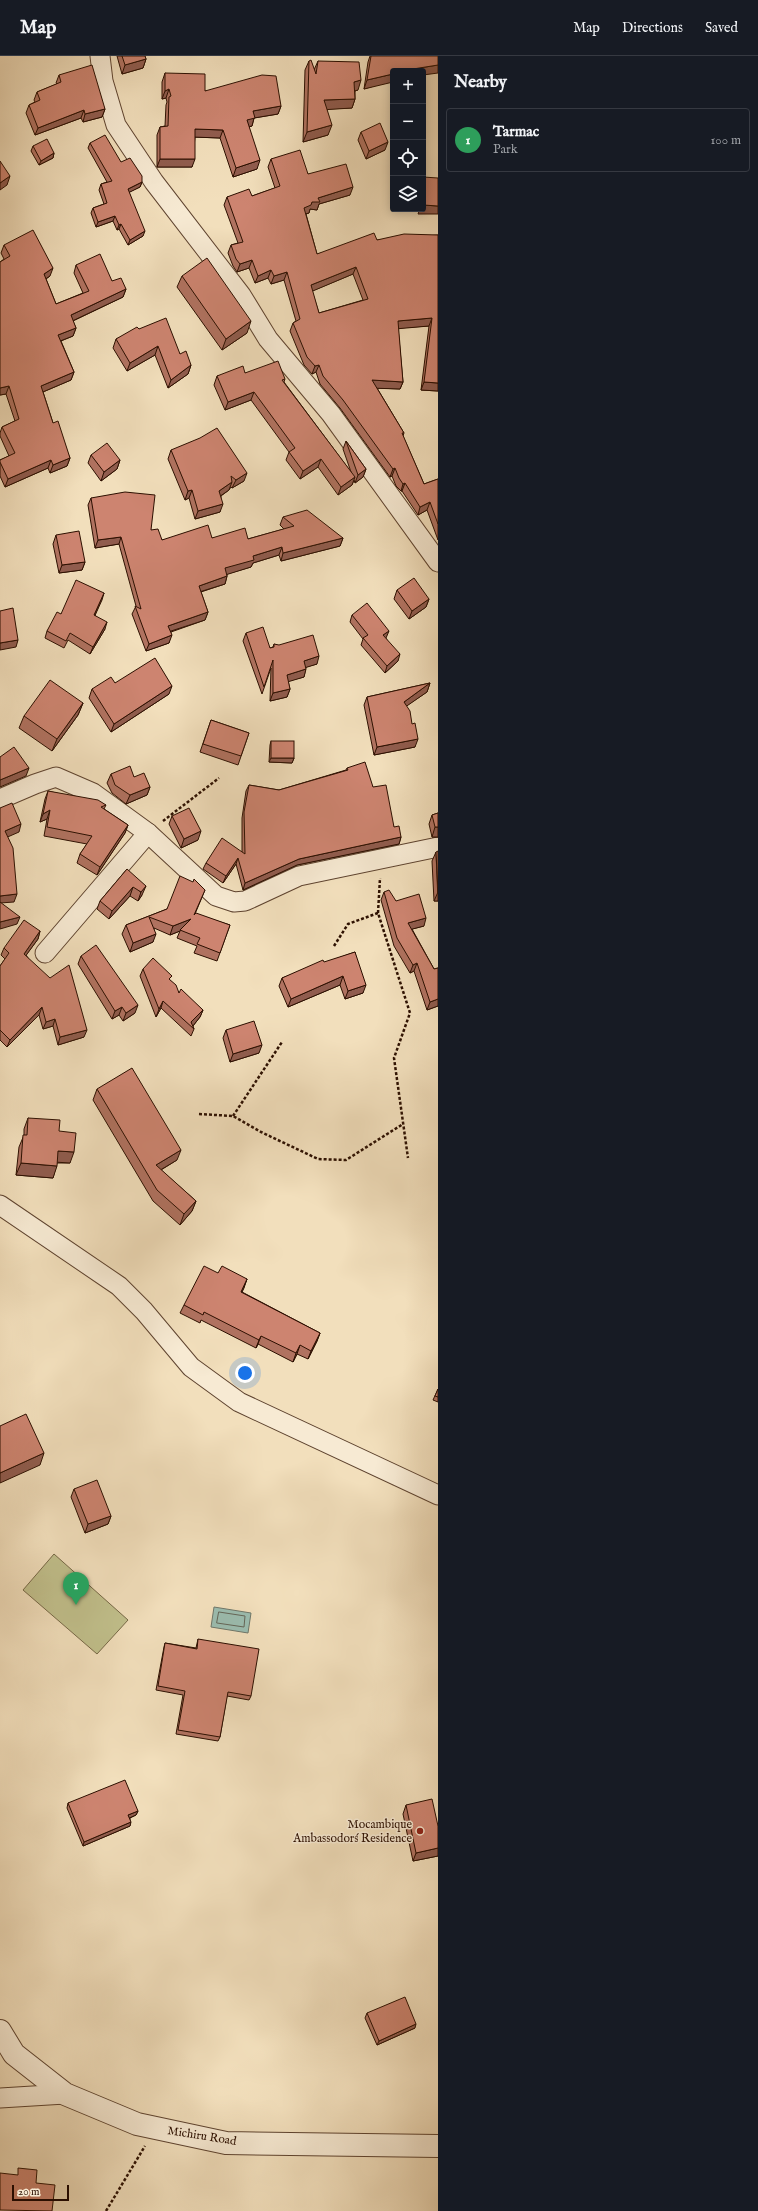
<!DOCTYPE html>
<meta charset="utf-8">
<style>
:root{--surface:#171b24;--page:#242831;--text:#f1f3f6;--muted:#9ea1a6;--line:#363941;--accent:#c59692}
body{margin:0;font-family:"IM FELL English",serif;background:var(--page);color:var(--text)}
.controls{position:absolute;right:12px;top:12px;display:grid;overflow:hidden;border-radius:4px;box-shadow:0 2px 10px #0003}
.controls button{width:36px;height:36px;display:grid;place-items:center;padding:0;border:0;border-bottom:1px solid var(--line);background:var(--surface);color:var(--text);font:20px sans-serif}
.scale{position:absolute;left:12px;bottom:10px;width:57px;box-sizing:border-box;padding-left:4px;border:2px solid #2c0f00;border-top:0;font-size:11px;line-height:14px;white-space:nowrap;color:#2c0f00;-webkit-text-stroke:3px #f7ead3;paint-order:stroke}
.you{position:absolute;left:245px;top:1317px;width:14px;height:14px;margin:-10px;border:3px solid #fff;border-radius:50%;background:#1a73e8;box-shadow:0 0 0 6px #1a73e833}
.badge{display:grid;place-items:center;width:26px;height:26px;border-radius:50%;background:var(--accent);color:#fff;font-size:13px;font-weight:700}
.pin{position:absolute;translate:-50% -33px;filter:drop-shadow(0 1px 2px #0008)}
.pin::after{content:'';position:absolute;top:21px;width:14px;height:12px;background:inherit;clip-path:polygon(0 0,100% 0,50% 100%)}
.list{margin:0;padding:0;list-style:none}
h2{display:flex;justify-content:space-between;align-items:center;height:52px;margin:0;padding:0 16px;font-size:17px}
h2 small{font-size:13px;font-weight:400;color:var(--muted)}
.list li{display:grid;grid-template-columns:26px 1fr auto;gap:12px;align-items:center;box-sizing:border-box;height:64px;margin:0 8px 8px;padding:0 8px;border:1px solid var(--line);border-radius:4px}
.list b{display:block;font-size:15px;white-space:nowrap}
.list p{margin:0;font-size:13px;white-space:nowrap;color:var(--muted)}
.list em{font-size:13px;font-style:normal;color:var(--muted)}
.icon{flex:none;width:22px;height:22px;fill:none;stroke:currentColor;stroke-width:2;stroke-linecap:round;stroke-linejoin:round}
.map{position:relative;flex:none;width:438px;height:2155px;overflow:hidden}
header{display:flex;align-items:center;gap:24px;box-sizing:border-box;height:56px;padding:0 20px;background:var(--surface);border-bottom:1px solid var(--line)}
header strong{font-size:19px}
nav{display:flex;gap:22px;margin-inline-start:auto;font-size:14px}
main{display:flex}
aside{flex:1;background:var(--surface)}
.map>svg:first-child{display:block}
</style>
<header>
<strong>Map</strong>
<nav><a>Map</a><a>Directions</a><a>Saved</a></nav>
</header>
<main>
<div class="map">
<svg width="438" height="2155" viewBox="0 0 438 2155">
<rect width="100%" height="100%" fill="#f2dfbc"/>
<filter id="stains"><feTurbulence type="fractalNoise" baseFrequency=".005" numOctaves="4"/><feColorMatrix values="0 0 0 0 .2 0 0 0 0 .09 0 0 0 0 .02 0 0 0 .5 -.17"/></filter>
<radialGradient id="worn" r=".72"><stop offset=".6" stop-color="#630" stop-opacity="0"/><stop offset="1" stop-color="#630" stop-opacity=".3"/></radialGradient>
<path fill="#c1c08c" stroke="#766846" d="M54 1498 128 1564 97 1598 23 1534Z"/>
<path fill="#9bbdb0" stroke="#6f776a" d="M214 1551 251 1557 248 1577 211 1571Z"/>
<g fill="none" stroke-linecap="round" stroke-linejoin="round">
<path stroke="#646658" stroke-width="1" d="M219 1556 245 1560 244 1571 217 1567Z"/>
<g stroke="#5e432f" stroke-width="21">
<g id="minor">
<path d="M100 0 103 25 116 69 154 126 241 239 268 283 331 358 438 506"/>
<path d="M0 743 35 728 56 721 93 737 148 777 216 840 234 846 245 845 299 820 438 791"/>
<path d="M45 897 148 777"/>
<path d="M0 1149 119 1230 144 1255 191 1311 239 1346 438 1439"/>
<path d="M0 2042 65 2038"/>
</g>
</g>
<g stroke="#5e432f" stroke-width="24">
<path id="tertiary" d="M0 1975 14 1998 65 2038 137 2068 226 2087 438 2090"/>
</g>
<g stroke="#2c0f00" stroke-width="2.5" stroke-dasharray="3 2" stroke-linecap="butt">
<path d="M163 765 219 722"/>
<path d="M378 857 380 822"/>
<path d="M334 890 348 868 378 857 410 957 394 1002 408 1102"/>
<path d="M199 1058 233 1060 261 1076 318 1103 346 1104 403 1068"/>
<path d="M233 1060 282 986"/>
<path d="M106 2155 145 2090"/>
</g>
<use href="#minor" stroke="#f7ead3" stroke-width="19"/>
<use href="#tertiary" stroke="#f7ead3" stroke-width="22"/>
</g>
<g fill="#b07260" stroke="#2c0f00" fill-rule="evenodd">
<path d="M117 0H145L146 3 143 12 122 18Z"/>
<path d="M370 0H438L423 15 364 33 368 6Z"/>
<path d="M309 5 314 14 318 5 358 34 355 35V43L352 52 327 53 328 79 303 86 305 14Z"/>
<path d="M165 17 205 35 281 50 278 58 254 62 252 70 249 71 257 113 233 121 220 82 195 81 192 111H157V79L160 71 165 70 166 49 167 46 166 42 162 43V26Z"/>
<path d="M59 19 105 53 102 61 83 66 81 62 35 79 26 57 29 49 35 46 34 44 37 36 57 28 56 27Z"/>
<path d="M361 76 385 94 366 103 358 84Z"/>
<path d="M90 87 121 106 142 126 140 131 129 136 143 180 128 189 119 173 117 174 113 165 96 171 91 157 93 152 104 148 99 134 101 128 107 126 88 92Z"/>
<path d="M33 90 54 97 53 102 39 109 31 95Z"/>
<path d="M271 103 308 118 350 139 319 148 317 154 310 153 309 157 306 158 317 198 377 184 438 179V335L421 334 429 270 398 272 403 326 400 333 377 332 404 377 403 380 424 428 438 423V484L427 454 418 459 402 435H401L396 430 392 420 390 421 340 352 320 328 316 316 312 318 304 309 290 275 293 267 296 265 284 224 271 228 268 222 255 227 249 212 237 216 233 210 228 197 231 189 238 187 224 149 227 141 252 140 275 132 268 111ZM353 218 363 244 319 257 312 235Z"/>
<path d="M4 189 50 220 46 223 56 248 83 237 74 217 76 209 112 225 126 233 123 241 73 265 76 272 73 280 61 285 74 316 71 324 43 336 53 367 70 402 67 410 50 417 48 412 5 431 0 420V404L9 400 0 380V377L2 371 15 365 6 338 0 339V206L4 203 1 197Z"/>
<path d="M182 220 247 277 222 294 177 231Z"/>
<path d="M139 273 180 298 191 309 188 318 168 332 155 299 127 315 113 292 116 283Z"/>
<path d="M245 317 285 323 284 326 351 416 343 393 346 385 366 413 363 421 355 427 354 424 352 429 338 439 318 411 300 423 286 404 289 396 251 344 225 354 214 329 217 320Z"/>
<path d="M171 394 244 425 232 432 231 431 229 434 221 440 220 456 195 463 189 442 185 444 168 403Z"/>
<path d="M91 399 120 404 117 413 101 425 88 407Z"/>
<path d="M91 442 151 474 162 484 212 482 248 483 284 473 280 469 283 461 343 482 340 490 281 505 279 499 253 507 251 511 227 518V520L225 528 201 536 208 556 205 564 171 576 169 587 146 595 132 558 136 550 119 488 95 492 88 449Z"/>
<path d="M56 479 85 506 82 514 59 517 53 488Z"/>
<path d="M397 534 429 543 426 551 409 563 394 543Z"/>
<path d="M104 537 95 559 105 573 90 598 68 584 64 592 45 582 47 575 61 558Z"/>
<path d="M352 559 386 582 398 605 385 617 361 589 363 583 350 566Z"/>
<path d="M246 577 270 592 273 591 274 588 317 608 306 611 304 621 288 625 290 633 287 641 270 645 271 612 262 638 243 585Z"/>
<path d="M115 627 169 638 111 676 89 642 92 633Z"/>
<path d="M430 627 427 636 406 650 415 691 374 699 364 649 367 641Z"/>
<path d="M83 647 78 659 52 695 19 672 24 660Z"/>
<path d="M211 664 249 677 238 709 200 696Z"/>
<path d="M271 685 294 702 292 707 269 706 270 689Z"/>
<path d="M347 712 373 731 394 771 401 781 399 788 297 809 243 834 236 808 223 827 203 813 206 807 242 796V762L246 735 249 729 279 734 346 714Z"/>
<path d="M111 718 134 721 150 731 147 739 126 748 112 737 107 727Z"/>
<path d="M48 735 106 749 104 753 128 769 125 777 97 819 77 807 80 798 87 788 44 780 47 763 40 766 45 743Z"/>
<path d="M438 757V781H432L429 768 432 759Z"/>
<path d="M172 760 198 784 181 792 169 768Z"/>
<path d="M436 796 438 845H434L432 805Z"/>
<path d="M127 813 142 839 138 845 130 840 109 863 97 853 100 845Z"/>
<path d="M205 834 195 858 230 869 217 905 194 897 197 890 177 882 180 875 170 879 154 872 153 886 130 896 122 878 126 869 167 853Z"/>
<path d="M384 836 396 845 424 870 412 873 434 913 438 912V950L427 954 414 915 410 917 394 890 381 844Z"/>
<path d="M40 875 38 883 26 899 84 981 58 989 53 970 43 973 39 959 7 991 0 984V910L5 903 1 899 4 892Z"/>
<path d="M355 896 363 937 345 943 340 929 288 951 279 930 282 922Z"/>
<path d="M81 900 135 957 123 965 119 959 112 963 78 908Z"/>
<path d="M143 913 170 924 179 937 203 954 200 961 193 970 194 973 191 980 161 952 156 961 140 920Z"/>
<path d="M226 974 259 997 230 1006 223 982Z"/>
<path d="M97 1033 177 1104 161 1114 196 1145 192 1155 180 1169 153 1145 93 1044Z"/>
<path d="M28 1062 59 1075 70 1107H57L53 1122 16 1119 19 1091 24 1079V1073Z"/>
<path d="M218 1217 247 1223 242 1236 320 1277 317 1285 308 1303 297 1298 293 1306 258 1288 256 1292 201 1264 200 1267 180 1257 184 1249Z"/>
<path d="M438 1333V1346L433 1344Z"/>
<path d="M74 1433 111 1460 108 1468 85 1477 71 1441Z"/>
<path d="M198 1583 251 1640 249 1644 227 1640 220 1681 218 1685 176 1678 183 1639 156 1634 164 1591 165 1587 196 1592Z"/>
<path d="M68 1747 138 1755 136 1759 130 1762V1770L83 1790 67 1752Z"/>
<path d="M406 1749 438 1770V1800L413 1805 403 1758Z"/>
<path d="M367 1957 415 1972 377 1989 365 1962Z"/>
</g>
<g fill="#905c4e" stroke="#2c0f00">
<path d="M146 3 143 12 122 18 125 9Z"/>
<path d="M438 9V17L423 19V15H405L413 13Z"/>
<path d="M393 18V26L364 33 367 24Z"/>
<path d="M361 24 358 34 351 36 354 26Z"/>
<path d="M169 33 166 42 162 43 165 35Z"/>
<path d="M355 43 352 52 320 54 324 44Z"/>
<path d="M281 50 278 58 254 62 252 70 244 72 247 64 253 55Z"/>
<path d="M105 53 102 61 83 66 85 58Z"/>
<path d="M84 54 81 62 35 79 38 72Z"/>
<path d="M332 69 328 79 303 86 307 76Z"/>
<path d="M195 73 223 74 220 82 192 81Z"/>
<path d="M388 86 385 94 366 103 369 95Z"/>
<path d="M54 97 53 102 39 109 41 105Z"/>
<path d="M160 103H195L192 111H157Z"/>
<path d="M260 104 257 113 233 121 236 112Z"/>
<path d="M10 120 7 129 0 134V127Z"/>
<path d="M142 126 140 131 126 138 128 133Z"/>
<path d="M353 131 350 139 319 148 317 154 310 153 309 157 301 159 304 152 312 146 318 142Z"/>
<path d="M423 149 438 150V158H418L420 153H423Z"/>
<path d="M115 160 113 165 96 171 98 166Z"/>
<path d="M121 168 119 173 117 174 119 169Z"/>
<path d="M145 175 143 180 128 189 130 184Z"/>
<path d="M252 204 249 212 237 216 240 208Z"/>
<path d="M356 211 353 218 308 237 311 229Z"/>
<path d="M53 212 50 220 41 226 44 218Z"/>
<path d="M271 214 268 222 255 227 258 220Z"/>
<path d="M287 216 284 224 271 228 274 220Z"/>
<path d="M126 233 123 241 68 267 71 259Z"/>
<path d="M432 262 429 270 395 273 398 265Z"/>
<path d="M251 265 247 277 222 294 226 283Z"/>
<path d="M76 272 73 280 55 287 58 279Z"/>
<path d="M158 290 155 299 127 315 130 307Z"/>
<path d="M191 309 188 318 168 332 171 324Z"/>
<path d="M319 309 316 316 312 318 315 310Z"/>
<path d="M74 316 71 324 38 338 41 330Z"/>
<path d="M372 324 403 326 400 333 369 332Z"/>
<path d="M424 326 438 327V335L421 334Z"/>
<path d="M9 330 6 338 0 339V332Z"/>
<path d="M254 336 251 344 225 354 228 346Z"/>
<path d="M70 402 67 410 50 417 53 409Z"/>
<path d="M321 403 318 411 300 423 303 415Z"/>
<path d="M51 404 48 412 5 431 8 423Z"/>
<path d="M120 404 117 413 101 425 104 416Z"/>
<path d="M395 412 392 420 390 421 393 413Z"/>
<path d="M366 413 363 421 355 427 358 419Z"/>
<path d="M247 417 244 425 232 432 236 424Z"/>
<path d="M355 421 352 429 338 439 341 431Z"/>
<path d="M232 426 229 434 216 443 219 435Z"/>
<path d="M405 427 402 435H401L403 428Z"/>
<path d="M192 434 189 442 185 444 188 435Z"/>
<path d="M430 446 427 454 418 459 420 451Z"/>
<path d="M223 448 220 456 195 463 198 455Z"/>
<path d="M121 481 119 488 95 492 98 484Z"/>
<path d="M343 482 340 490 281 505 283 497Z"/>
<path d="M282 491 279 499 253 507 251 511 222 520 225 512 253 500Z"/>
<path d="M85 506 82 514 59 517 62 509Z"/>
<path d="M227 520 225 528 196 537 199 530Z"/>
<path d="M104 537 102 544 92 566 94 559Z"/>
<path d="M429 543 426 551 409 563 412 555Z"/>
<path d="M208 556 205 564 165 577 168 570Z"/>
<path d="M107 566 105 573 90 598 93 591Z"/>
<path d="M389 575 386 582 381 586 383 579Z"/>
<path d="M172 579 169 587 146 595 149 588Z"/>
<path d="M18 584 16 591 0 594V587Z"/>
<path d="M400 598 398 605 385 617 387 610Z"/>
<path d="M319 600 317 608 301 613 304 605Z"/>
<path d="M306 613 304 621 284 627 287 619Z"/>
<path d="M430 627 427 636 401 654 404 646Z"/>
<path d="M172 630 169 638 111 676 114 668Z"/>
<path d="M290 633 287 641 270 645 273 637Z"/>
<path d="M83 647 78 659 52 695 57 683Z"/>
<path d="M418 683 415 691 374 699 377 691Z"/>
<path d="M271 702H294L292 707 269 706Z"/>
<path d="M29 712 26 720 0 731V724Z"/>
<path d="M150 731 147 739 126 748 130 739Z"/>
<path d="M50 754 47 763 40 766 43 758Z"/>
<path d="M21 768 19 776 3 783 5 775Z"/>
<path d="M128 769 125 777 97 819 100 811Z"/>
<path d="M435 771H438V781H432Z"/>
<path d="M201 775 198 784 181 792 184 783Z"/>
<path d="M401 781 399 788 297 809 243 834 245 827 299 803Z"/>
<path d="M238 802 236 808 223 827 226 820Z"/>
<path d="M146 830 142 839 138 845 141 836Z"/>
<path d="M133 831 130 840 109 863 112 855Z"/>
<path d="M438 836V845H434Z"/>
<path d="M17 838 14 846 0 847V840Z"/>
<path d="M20 861 17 868 0 873V866Z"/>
<path d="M426 862 424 870 405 875 408 867Z"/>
<path d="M191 863 180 875 170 879 173 870Z"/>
<path d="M40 875 38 883 22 905 24 898Z"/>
<path d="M156 878 153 886 130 896 133 887Z"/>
<path d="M417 907 414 915 410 917 413 909Z"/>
<path d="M343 920 340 929 288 951 291 943Z"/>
<path d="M366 929 363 937 345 943 348 935Z"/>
<path d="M438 943V950L427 954 430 946Z"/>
<path d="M163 945 161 952 156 961 159 953Z"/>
<path d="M138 949 135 957 123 965 126 957Z"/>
<path d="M42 951 39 959 7 991 10 984Z"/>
<path d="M122 951 119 959 112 963 115 955Z"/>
<path d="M203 954 200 961 192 971 191 966Z"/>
<path d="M55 963 53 970 43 973 46 966Z"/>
<path d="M87 974 84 981 58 989 60 981Z"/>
<path d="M262 989 259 997 230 1006 233 998Z"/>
<path d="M181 1094 177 1104 152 1119 156 1109Z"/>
<path d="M58 1095 74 1096 70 1107 54 1106Z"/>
<path d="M21 1107 57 1110 53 1122 16 1119Z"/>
<path d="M196 1145 192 1155 180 1169 184 1158Z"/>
<path d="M247 1223 244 1232 238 1244 241 1236Z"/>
<path d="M320 1277 317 1285 308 1303 311 1295Z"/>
<path d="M261 1280 258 1288 256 1292 259 1284Z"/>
<path d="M300 1289 297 1298 293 1306 296 1297Z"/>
<path d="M44 1397 40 1409 0 1427V1417Z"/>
<path d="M111 1460 108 1468 85 1477 88 1468Z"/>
<path d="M138 1755 136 1759 127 1763 128 1759Z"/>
<path d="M131 1766 130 1770 83 1790 84 1786Z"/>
<path d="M438 1792V1800L413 1805 416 1797Z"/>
<path d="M416 1968 415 1972 377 1989 379 1985Z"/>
</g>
<g fill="#cd8470" stroke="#2c0f00" fill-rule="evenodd">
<path d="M122 0H145L146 3 125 9Z"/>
<path d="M371 0H438V9L413 13 405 15H393V18L367 24Z"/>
<path d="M311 4 316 18 318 5 359 6 361 24 354 26 355 43 324 44 332 69 307 76 309 5Z"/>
<path d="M92 9 105 53 85 58 84 54 38 72 29 49 40 44 37 36 61 26 59 19Z"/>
<path d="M165 17 205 18V35L262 19 276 20 281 50 253 55 255 62 247 64 260 104 236 112 223 74 195 73V103H160V71L168 70 169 41 171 40 169 33 165 35Z"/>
<path d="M380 67 388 86 369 95 361 76Z"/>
<path d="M105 79 121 106 130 102 142 120V126L128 133 145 175 130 184 121 168 119 169 115 160 98 166 93 152 107 147 101 128 112 125 90 87Z"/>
<path d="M47 83 54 97 41 105 33 90Z"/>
<path d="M300 94 308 118 346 108 353 131 318 142 320 146H312L311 149 304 152 317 198 374 177 377 184 404 178 438 179V327L424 326 432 262 398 265 403 326 372 324 404 377H402L424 428 438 423V468L430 446 420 451 405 427 403 428 399 422 395 412 393 413 343 344 323 320 319 309 315 310 307 301 293 267 300 263 287 216 274 220 271 214 258 220 252 204 240 208 236 203 231 189 243 186 227 141 249 133 252 140 280 130 271 103ZM356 211 368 243 319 257 311 229Z"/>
<path d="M0 105 10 120 0 127Z"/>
<path d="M423 121 438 122V150L423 149Z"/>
<path d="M33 174 53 212 44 218 56 248 89 235 76 209 100 198 112 225 121 222 126 233 71 259 76 272 58 279 74 316 41 330 53 367 58 365 70 402 53 409 51 404 8 423 0 406V404L15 397 2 371 19 363 9 330 0 332V206L10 200 4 189Z"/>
<path d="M207 202 251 265 226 283 182 220Z"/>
<path d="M166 262 180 298 186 295 191 309 171 324 158 290 130 307 116 283 137 271 139 273Z"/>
<path d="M278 305 285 323 282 324 355 421 341 431 321 403 303 415 289 396 295 392 254 336 228 346 217 320 243 310 245 317Z"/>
<path d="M217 372 247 417 236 424 231 420 232 426 219 435 223 448 198 455 192 434 188 435 171 394 200 382Z"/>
<path d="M346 385 366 413 358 419Z"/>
<path d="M107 387 120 404 104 416 91 399Z"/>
<path d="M125 436 155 439 151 474 158 473 162 484 208 469 212 482 245 472 248 483 294 470 283 461 307 454 343 482 283 497 282 491 253 500 254 504 225 512 227 520 199 530 208 556 168 570 172 579 149 588 135 550 141 553 121 481 98 484 91 442Z"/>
<path d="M79 475 85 506 62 509 56 479Z"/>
<path d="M414 522 429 543 412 555 397 534Z"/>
<path d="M76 524 104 537 94 559 107 566 93 591 70 577 66 585 47 575 57 556 61 558Z"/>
<path d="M367 547 389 575 383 579 400 598 387 610 363 582 368 579 352 559Z"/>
<path d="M13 552 18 584 0 587V555Z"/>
<path d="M263 571 270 592 274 591V588L279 589 313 579 319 600 304 605 306 613 287 619 290 633 273 637V604L264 631 246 577Z"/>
<path d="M155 602 172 630 114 668 92 633 111 621 115 627Z"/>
<path d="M50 624 83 647 57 683 24 660Z"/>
<path d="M430 627 404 646 410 655 412 668 415 667 418 683 377 691 367 641Z"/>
<path d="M211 664 249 677 241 700 203 688Z"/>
<rect x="271" y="685" width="23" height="17"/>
<path d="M14 691 29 712 0 724V701Z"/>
<path d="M365 706 373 731 386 729 394 771 399 770 401 781 299 803 245 827 238 802 226 820 206 807 222 782 245 798 244 756 249 729 279 734 348 714 347 712Z"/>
<path d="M130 710 134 721 144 717 150 731 130 739 115 729 111 718Z"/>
<path d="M48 735 98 744 106 749 101 751 128 769 100 811 80 798 92 780 47 771 50 754 43 758Z"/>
<path d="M12 747 21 768 5 775 13 792 17 838 0 840V752Z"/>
<path d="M189 752 201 775 184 783 172 760Z"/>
<path d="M438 757V771H435L432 759Z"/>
<path d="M438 795V836L436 796Z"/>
<path d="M127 813 146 830 141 836 133 831 112 855 100 845Z"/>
<path d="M180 820 193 826 194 823 205 834 194 859 196 857 230 869 220 897 197 888 200 882 180 874 191 863 173 870 149 861 156 878 133 887 126 869 167 853Z"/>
<path d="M389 834 396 845 419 838 426 862 408 867 434 913 438 912V943L430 946 417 907 413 909 397 882 384 836Z"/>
<path d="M0 846 20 861 0 866Z"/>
<path d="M24 864 40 875 24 898 50 922 69 909 87 974 60 981 55 963 46 966 42 951 10 984 0 974V910L9 897 4 892Z"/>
<path d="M96 889 138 949 126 957 122 951 115 955 81 900Z"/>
<path d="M355 896 366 929 348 935 343 920 291 943 282 922 323 904 324 906Z"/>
<path d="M153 902 172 920 169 923 176 929 179 937 181 933 203 954 191 966 194 973 163 945 159 953 143 913Z"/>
<path d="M254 965 262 989 233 998 226 974Z"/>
<path d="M132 1012 181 1094 156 1109 196 1145 184 1158 157 1134 97 1033Z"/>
<path d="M28 1062 60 1064 59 1075 76 1077 74 1096 58 1095 57 1110 21 1107 23 1079H27Z"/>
<path d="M204 1210 218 1217 222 1210 247 1223 241 1236 320 1277 311 1295 300 1289 296 1297 261 1280 259 1284 204 1256 203 1259 184 1249Z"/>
<path d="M438 1333V1341L435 1340Z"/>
<path d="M26 1358 44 1397 0 1417V1370Z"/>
<path d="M97 1424 111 1460 88 1468 74 1433Z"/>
<path d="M198 1583 259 1593 251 1640 228 1636 220 1681 178 1674 185 1635 158 1630 165 1587 197 1593Z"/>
<path d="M125 1724 138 1755 128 1759 131 1766 84 1786 68 1747Z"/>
<path d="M432 1743 438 1770V1792L416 1797 406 1749Z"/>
<path d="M405 1941 416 1968 379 1985 367 1957Z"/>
<path d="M18 2112 37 2114 36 2127 55 2129 52 2155 0 2154V2117L18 2119Z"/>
</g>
<circle fill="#8f2418" stroke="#f7ead3" stroke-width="1.5" cx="420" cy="1775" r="4"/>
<g text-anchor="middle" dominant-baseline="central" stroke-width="3" stroke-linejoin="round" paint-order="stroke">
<g font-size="12" fill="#2c0f00" stroke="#f7ead3" text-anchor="end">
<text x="412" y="1768">Mocambique<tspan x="412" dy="14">Ambassodorś Residence</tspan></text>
</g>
<g font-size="12" fill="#2c0f00" stroke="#f7ead3">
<text transform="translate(202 2080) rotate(9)">Michiru Road</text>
</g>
</g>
<rect width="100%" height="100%" filter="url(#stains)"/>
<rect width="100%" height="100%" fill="url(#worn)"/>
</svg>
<div class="controls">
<button>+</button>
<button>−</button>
<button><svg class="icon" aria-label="locate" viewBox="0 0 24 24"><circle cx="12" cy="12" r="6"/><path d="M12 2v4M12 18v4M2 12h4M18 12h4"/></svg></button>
<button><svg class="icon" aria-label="layers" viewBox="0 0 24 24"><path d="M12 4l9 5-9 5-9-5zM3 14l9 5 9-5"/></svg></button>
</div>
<div class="scale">20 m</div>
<div class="you"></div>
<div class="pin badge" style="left:76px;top:1549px;background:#2e9e5b">1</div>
</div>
<aside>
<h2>Nearby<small></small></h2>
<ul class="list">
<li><span class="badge" style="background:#2e9e5b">1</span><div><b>Tarmac</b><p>Park</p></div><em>100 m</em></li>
</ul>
</aside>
</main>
